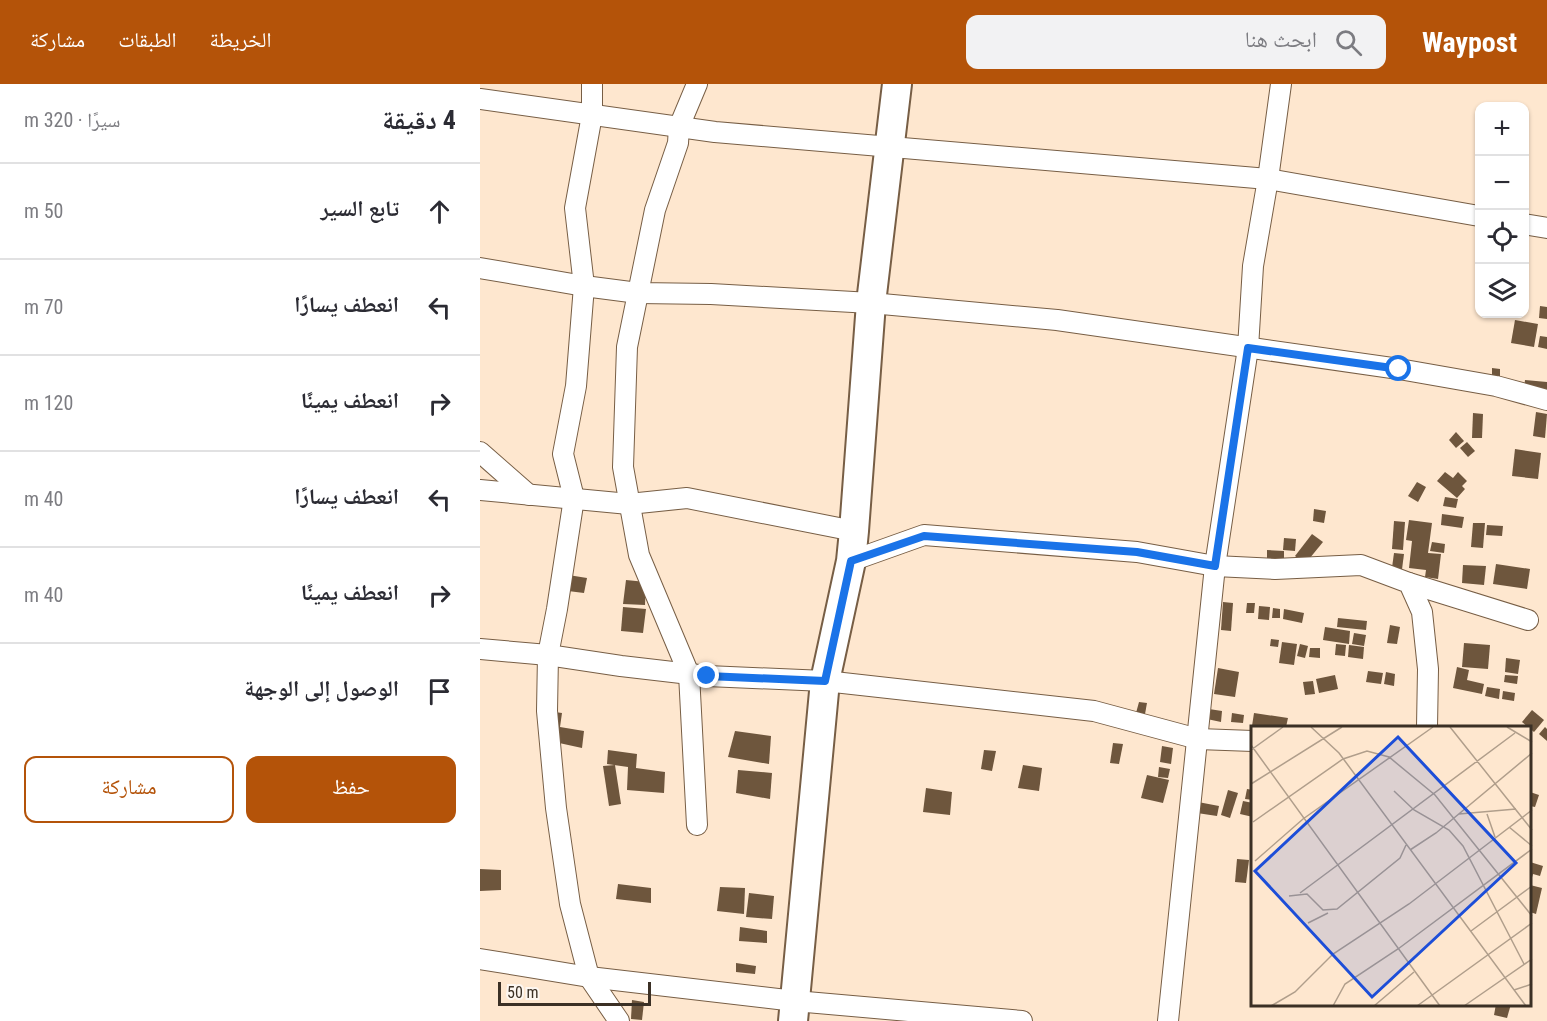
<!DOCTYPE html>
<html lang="ar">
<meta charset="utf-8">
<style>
:root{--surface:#fff;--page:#f2f2f3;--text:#2b2b33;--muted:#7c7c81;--line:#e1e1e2;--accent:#b45309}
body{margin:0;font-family:"Roboto Condensed","Noto Naskh Arabic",sans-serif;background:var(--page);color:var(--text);direction:rtl}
.controls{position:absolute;right:18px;top:18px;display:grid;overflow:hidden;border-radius:12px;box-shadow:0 2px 4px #0004}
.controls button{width:54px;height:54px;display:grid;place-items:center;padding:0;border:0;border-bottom:2px solid var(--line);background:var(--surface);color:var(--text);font:30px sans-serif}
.scale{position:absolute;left:18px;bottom:15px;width:153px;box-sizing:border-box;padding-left:6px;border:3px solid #3b3025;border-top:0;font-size:16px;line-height:21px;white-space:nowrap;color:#3b3025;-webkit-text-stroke:4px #fdf7f1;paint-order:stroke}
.stop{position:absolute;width:18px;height:18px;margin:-14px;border:4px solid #1a73e8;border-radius:50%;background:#fff}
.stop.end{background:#1a73e8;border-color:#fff;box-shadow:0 2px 6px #0008}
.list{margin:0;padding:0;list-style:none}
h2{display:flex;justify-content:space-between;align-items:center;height:78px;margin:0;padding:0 24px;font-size:26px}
h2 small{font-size:20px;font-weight:400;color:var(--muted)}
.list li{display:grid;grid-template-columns:39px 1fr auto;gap:18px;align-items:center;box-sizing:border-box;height:96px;padding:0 24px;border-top:2px solid var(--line)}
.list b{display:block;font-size:22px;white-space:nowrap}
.list em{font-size:20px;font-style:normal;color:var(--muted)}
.actions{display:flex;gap:12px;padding:18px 24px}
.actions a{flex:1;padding:14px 0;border:2px solid var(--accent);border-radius:12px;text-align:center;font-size:21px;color:var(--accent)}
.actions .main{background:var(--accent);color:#fff}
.icon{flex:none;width:33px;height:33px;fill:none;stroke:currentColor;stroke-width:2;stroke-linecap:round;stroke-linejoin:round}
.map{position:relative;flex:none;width:1067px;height:937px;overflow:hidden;direction:ltr}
header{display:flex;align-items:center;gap:36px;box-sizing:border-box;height:84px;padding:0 30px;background:var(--accent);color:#fff}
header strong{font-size:28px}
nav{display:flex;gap:33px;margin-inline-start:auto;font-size:21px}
.search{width:420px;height:54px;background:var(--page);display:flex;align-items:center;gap:15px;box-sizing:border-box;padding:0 21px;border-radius:12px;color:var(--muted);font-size:22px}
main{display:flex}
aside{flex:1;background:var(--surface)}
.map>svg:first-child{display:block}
</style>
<header>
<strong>Waypost</strong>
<div class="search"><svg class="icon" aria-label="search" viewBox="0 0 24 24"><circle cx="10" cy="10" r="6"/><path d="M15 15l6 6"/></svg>ابحث هنا</div>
<nav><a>الخريطة</a><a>الطبقات</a><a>مشاركة</a></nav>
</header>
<main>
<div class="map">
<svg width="1067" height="937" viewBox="0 0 1067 937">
<rect width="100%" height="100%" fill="#fee7cf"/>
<g fill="#6e563d">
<path d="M1060 222 1067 223V235L1059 234Z"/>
<path d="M1035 236 1058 240 1054 263 1031 259Z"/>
<path d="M1060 252 1067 253V265L1058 263Z"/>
<path d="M1012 284 1020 285V296H1012Z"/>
<path d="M1045 296 1067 298V308L1044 306Z"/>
<path d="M1056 328 1067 330 1065 354 1053 352Z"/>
<path d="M993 329 1003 330 1002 354H992Z"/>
<path d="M976 348 984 357 976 364 969 356Z"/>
<path d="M987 358 995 367 988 373 980 364Z"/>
<path d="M1035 365 1061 369 1058 395 1032 392Z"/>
<path d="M965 388 973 394 978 388 987 397 982 402 985 405 977 414 957 397Z"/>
<path d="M937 398 946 403 938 418 928 412Z"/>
<path d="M965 413 978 415 976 424 963 422Z"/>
<path d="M834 425 846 427 844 439 833 437Z"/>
<path d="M962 430 984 433 982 444 961 441Z"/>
<path d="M929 436 952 439 948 469 961 470 958 495 945 493 946 486 929 484 932 457 926 456Z"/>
<path d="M914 437 925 438 923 466 912 465Z"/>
<path d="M993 439H1005L1003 464 991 463Z"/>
<path d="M1007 441 1023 442 1022 452 1006 451Z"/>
<path d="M832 450 843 458 825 480 815 472Z"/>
<path d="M804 454 816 455 815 467 803 466Z"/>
<path d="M952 458 965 460 964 469 950 467Z"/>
<path d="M787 466 804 467V478H787Z"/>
<path d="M914 469 924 470 921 493 911 491Z"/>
<path d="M1016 480 1050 485 1047 505 1013 500Z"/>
<path d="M983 481 1006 482 1004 501 982 499Z"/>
<path d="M82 490 107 494 104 509 80 506Z"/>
<path d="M146 496 166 498 165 521 143 520Z"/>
<path d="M743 518 753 519 751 547 741 546Z"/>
<path d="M767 519H775L774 529H766Z"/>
<path d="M779 522 790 523 789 536 778 535Z"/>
<path d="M143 523 166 525 163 549 141 547Z"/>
<path d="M793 524 800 525V534H792Z"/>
<path d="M804 525 824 529 822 539 803 535Z"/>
<path d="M858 534 887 537 886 546 857 543Z"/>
<path d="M910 541 920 543 917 560 907 559Z"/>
<path d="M845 543 870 547 869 560 843 556Z"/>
<path d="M874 549 886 551 884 562 872 560Z"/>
<path d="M791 555 799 556 798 563 790 562Z"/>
<path d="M802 558 817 560 814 581 799 579Z"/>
<path d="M984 559 1010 561 1008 585 982 583Z"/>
<path d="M820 560 828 562 825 574 817 572Z"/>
<path d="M856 560 866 561 865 572 855 571Z"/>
<path d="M869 561 884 563 883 575 868 573Z"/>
<path d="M830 564H840V574L829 573Z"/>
<path d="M1026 574 1040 576 1038 590 1025 588Z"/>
<path d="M977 583 989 586 987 596 1004 600 1002 610 973 604Z"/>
<path d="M738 584 759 588 755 613 734 610Z"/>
<path d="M888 587 903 589 901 600 886 598Z"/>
<path d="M906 588 915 590 914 602 904 600Z"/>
<path d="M855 591 858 605 839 609 836 595Z"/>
<path d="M1025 591 1038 592 1037 600 1024 598Z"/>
<path d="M833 597 835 610 825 611 823 598Z"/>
<path d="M1007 603 1020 605 1019 615 1005 612Z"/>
<path d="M1023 607 1035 609 1034 617 1022 615Z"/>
<path d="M659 618 667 619 665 630 656 629Z"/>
<path d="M729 625 742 627 741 638 727 635Z"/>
<path d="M1052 626 1064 636 1054 648 1042 638Z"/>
<path d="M67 627 82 629 80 643 104 647 102 664 70 657Z"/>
<path d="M752 629 764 631 763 639 751 638Z"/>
<path d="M774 629 808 634 806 643 772 642Z"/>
<path d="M1065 643 1067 645V657L1059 650Z"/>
<path d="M255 647 291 652 289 680 248 673Z"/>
<path d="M633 659 643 660 639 680 630 679Z"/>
<path d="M682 662 693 664 691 680 680 678Z"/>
<path d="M128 666 157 670 156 684 185 688 184 709 147 706 148 683 127 680Z"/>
<path d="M504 666 516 667 512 687 501 685Z"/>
<path d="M135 681 141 720 129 722 123 682Z"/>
<path d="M543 681 562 684 559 707 538 704Z"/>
<path d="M679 683 690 685 688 694 678 693Z"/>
<path d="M258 686 292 689 290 715 256 709Z"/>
<path d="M667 691 689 696 683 719 661 714Z"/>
<path d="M446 704 472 708 470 731 443 728Z"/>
<path d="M767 705 773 706V716L765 715Z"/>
<path d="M748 706 758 709 750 734 741 731Z"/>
<path d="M1050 708 1059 711 1055 723 1050 722Z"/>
<path d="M763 717 773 719V733L760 730Z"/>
<path d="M718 718 739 722 737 732 717 729Z"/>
<path d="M757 775 769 776 766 799 755 798Z"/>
<path d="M1050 778 1063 782 1060 792 1053 790 1051 797Z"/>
<path d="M0 785 21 786V806L0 807Z"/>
<path d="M138 800 171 804V819L136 815Z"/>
<path d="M1050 801 1062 804 1056 830 1050 828Z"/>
<path d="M240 803 265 804 264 830 237 827Z"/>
<path d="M269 809 294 812 292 835 266 833Z"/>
<path d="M260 843 287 847V859L259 857Z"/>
<path d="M256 879 276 882 275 890 256 888Z"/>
<path d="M152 916 164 918 162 936 151 935Z"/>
<path d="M1016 920H1031L1027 934 1014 931Z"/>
</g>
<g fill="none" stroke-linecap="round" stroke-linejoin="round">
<g stroke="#775e45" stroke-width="22">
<g id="minor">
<path d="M112 0V31L95 124 104 202 96 302 83 370 94 414 77 525 68 571 67 627 76 724 90 820 109 893 139 937"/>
<path d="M0 15 235 48 788 95 999 132"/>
<path d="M1044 140 1067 144"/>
<path d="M0 184 104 202 158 209 231 210 391 219 577 236 919 285 1016 302 1067 316"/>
<path d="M0 368 49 411"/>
<path d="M0 406 149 420 207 414 374 447"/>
<path d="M371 477 444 451 657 468 735 482 795 485 881 481 929 499 942 528 948 585 947 643"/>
<path d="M929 499 1048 536"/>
<path d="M0 565 68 571 141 582 227 592 345 597 614 627 718 655 773 657"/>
<path d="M217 741 209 590 159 471 143 383 147 263 175 126 198 59 199 43 217 0"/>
<path d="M0 875 109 893 315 917 542 937"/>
<path d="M688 937 735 482 768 264 773 182 788 95 801 0"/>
</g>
</g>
<g stroke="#775e45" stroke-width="32">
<path id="secondary" d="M313 937 345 597 371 477 374 447 391 219 417 0"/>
</g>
<use href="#minor" stroke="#fff" stroke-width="20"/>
<use href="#secondary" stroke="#fff" stroke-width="28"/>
</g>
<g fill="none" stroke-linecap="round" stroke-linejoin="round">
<path stroke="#1a73e8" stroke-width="8" d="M227 592 345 597 371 477 444 452 657 468 735 482 768 264 919 285"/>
</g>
<g transform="translate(771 642)">
<rect width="280" height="280" fill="#fee7cf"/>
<path fill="none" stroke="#b09e8b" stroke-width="1.5" d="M60 1 88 27 275 280M199 1 281 104M256 1 281 16M0 19 189 280M0 24 32 1M0 58 91 1M143 65 163 84 198 104 212 120 273 238M208 88 265 83M236 88 244 111M2 96 92 33 116 25 138 31 184 69 281 190M258 101 281 120M159 124 185 107 281 27M4 135 52 93 182 1M49 167 264 7M38 170 56 168 72 184 86 183 149 132 155 119M57 197 77 187M220 205 281 160M263 264 281 258M20 280 44 266 82 228 158 178 281 84M82 280 94 258 147 223 281 123M123 280 163 246M166 280 281 197M213 280 281 233"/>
<path fill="#1d4ed8" fill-opacity="0.15" stroke="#1d4ed8" stroke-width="3" d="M147 11 265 137 121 271 4 145Z"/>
<rect width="280" height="280" fill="none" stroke="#3b3025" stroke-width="3"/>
</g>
</svg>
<div class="controls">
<button>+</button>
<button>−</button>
<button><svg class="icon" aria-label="locate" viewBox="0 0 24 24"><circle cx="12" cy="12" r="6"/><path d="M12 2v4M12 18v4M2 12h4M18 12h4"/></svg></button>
<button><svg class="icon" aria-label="layers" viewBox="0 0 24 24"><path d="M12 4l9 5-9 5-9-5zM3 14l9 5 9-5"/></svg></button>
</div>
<div class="scale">50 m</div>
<div class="stop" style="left:919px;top:285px"></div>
<div class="stop end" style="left:227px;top:592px"></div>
</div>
<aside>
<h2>4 دقيقة<small>سيرًا · 320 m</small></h2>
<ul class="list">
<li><svg class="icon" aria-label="ahead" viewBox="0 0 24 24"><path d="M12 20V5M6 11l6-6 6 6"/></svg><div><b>تابع السير</b></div><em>50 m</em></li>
<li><svg class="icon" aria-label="left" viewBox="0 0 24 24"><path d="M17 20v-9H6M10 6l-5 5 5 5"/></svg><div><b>انعطف يسارًا</b></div><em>70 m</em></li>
<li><svg class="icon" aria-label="right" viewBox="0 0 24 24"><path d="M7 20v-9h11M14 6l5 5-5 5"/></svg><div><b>انعطف يمينًا</b></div><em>120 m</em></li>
<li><svg class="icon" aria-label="left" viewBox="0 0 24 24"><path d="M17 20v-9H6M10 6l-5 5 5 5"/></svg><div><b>انعطف يسارًا</b></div><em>40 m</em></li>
<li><svg class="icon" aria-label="right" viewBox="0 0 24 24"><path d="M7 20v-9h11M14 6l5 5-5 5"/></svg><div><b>انعطف يمينًا</b></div><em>40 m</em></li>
<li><svg class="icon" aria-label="arrive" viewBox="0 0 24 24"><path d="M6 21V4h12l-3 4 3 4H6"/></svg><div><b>الوصول إلى الوجهة</b></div></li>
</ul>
<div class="actions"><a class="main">حفظ</a><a>مشاركة</a></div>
</aside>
</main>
